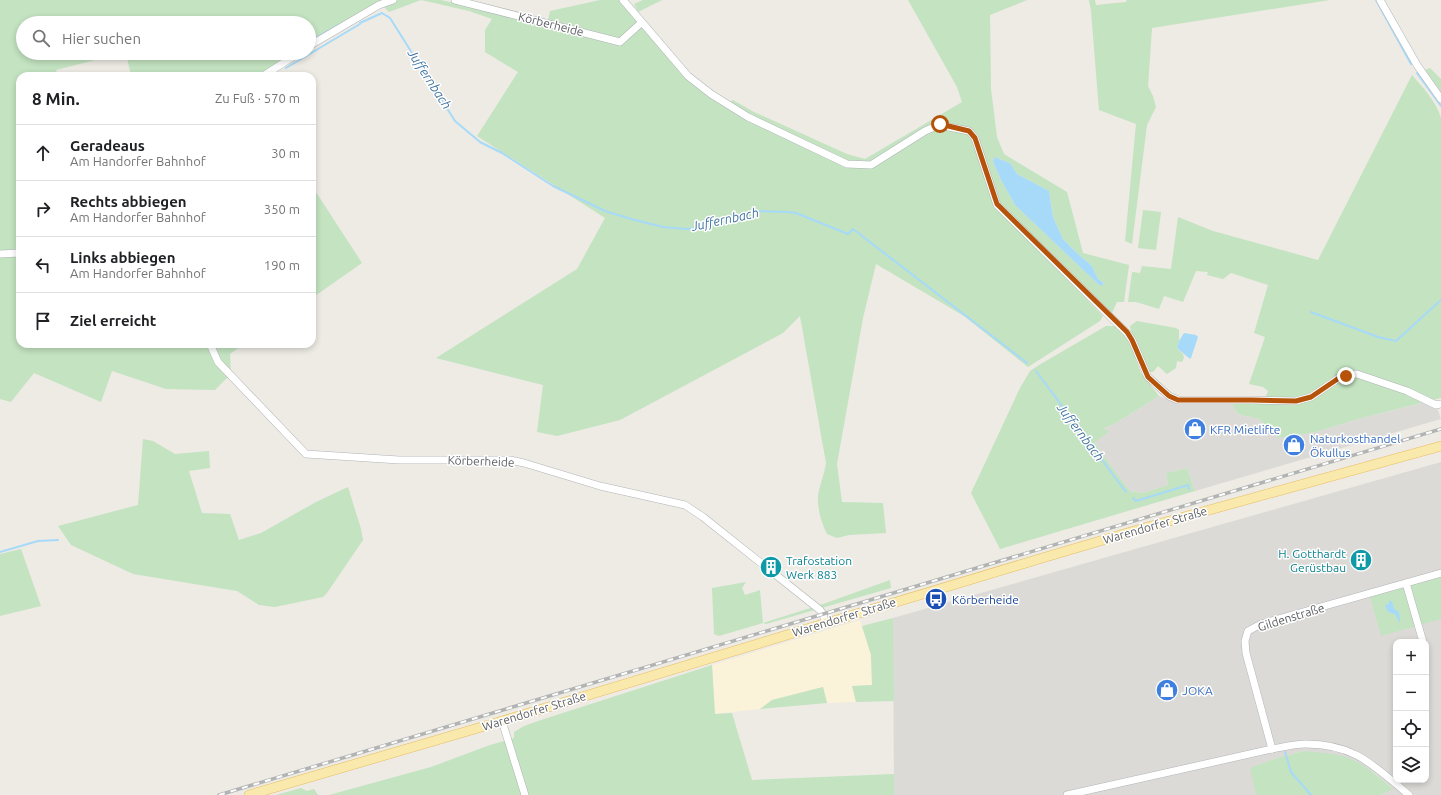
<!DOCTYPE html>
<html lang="de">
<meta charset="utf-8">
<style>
:root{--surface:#fff;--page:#f2f2f2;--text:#202124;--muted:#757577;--line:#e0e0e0}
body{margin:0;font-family:Ubuntu,sans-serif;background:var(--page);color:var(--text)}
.controls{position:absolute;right:12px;bottom:12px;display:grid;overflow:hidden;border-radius:8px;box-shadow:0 2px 6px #0003}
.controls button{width:36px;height:36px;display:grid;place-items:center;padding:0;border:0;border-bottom:1px solid var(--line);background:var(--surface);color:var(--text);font:20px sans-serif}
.stop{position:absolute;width:12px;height:12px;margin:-9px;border:3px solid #b45309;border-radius:50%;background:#fff}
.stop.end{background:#b45309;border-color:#fff;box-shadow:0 1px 4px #0008}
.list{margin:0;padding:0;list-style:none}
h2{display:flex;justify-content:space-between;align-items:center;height:52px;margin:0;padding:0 16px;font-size:17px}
h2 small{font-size:13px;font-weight:400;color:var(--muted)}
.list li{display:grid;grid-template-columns:26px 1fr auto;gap:12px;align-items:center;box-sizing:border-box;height:56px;padding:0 16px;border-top:1px solid var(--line)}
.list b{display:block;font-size:15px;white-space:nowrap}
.list p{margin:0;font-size:13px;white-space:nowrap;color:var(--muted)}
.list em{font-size:13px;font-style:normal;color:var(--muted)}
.icon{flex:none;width:22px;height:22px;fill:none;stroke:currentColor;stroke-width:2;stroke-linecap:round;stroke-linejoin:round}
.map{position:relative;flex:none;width:1441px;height:795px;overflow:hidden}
.search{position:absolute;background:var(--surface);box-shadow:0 2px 6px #0003;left:16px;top:16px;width:300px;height:44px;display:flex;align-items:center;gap:10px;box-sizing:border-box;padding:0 14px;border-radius:22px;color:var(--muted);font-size:15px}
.panel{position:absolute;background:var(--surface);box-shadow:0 2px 6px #0003;left:16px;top:72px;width:300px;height:276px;border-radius:12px}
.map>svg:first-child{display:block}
</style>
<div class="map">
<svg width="1441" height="795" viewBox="0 0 1441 795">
<rect width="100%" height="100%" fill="#edebe4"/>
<path fill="#fbf2da" d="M860 620 871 655 872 685 852 686 856 702 827 703 823 687 772 700 760 709 715 714 712 665Z"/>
<g fill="#dcdad6" fill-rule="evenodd">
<path d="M1159 396 1178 403 1232 404 1238 414 1259 419 1278 438 1316 432 1358 419 1434 400 1441 419 1195 491 1187 468 1166 473 1168 485 1143 493 1130 491 1100 451 1095 441 1110 431 1102 430 1116 423Z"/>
<path d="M1441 462V795H1381L1392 788 1375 773 1355 761 1304 751 1277 758 1251 768 1256 795H894L893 618ZM1396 642H1426V780H1396Z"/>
</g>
<g fill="#c3e3c1" fill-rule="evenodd">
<path d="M0 0H386L309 44V23H23V53H123L56 70 58 76H20V344H244L230 354 231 374 215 390 166 389 112 371 101 402 34 373 11 402 0 399Z"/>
<path d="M398 0H441L547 25 550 11 600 0H620L640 25 686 78 709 97 847 167 875 166 927 134 940 127 967 132 974 140 995 206 1103 316 1100 321 1028 367 964 316 876 264 863 318 837 464 842 502 883 503 886 533 849 535 837 538 827 534C822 524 818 512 818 500 817 492 825 473 826 463L800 316 783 333 620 420 557 436 537 432 543 385 436 358 577 269 605 218 477 136 518 72 485 52V30L492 19 469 11 421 0 389 12 383 6Z"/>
<path d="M643 0H662L638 12 634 4Z"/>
<path d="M908 0H1027L990 15 991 89 997 137 1004 154 1067 192 1083 253 1129 265 1124 302H1117L1112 313 999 203 973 131 940 123 870 162H848L749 114 730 102 733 100 754 112 847 154 865 159 962 102 957 87ZM994 157 1010 163 1017 174 1049 191 1053 217 1063 239 1078 254 1092 266 1098 279 1104 283 1101 285 1098 284 1015 205 1001 180 993 162Z"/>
<path d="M1089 0H1095L1096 5 1126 2 1127 0H1330L1152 28 1148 86 1153 96 1156 107 1147 125 1132 244 1125 241 1136 124 1099 110 1091 11Z"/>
<path d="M126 53H295L258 76H131Z"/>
<path d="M1430 68 1441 79V92L1425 70Z"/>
<path d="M1412 75C1423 88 1436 101 1441 118V398L1358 419 1316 432 1278 438 1259 419 1238 414 1232 404H1263L1268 391 1263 387 1249 384 1265 337 1254 333 1268 285 1231 273 1223 279 1207 275 1208 272 1196 271 1183 302 1164 296 1159 309 1136 302H1128L1132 272 1140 273 1142 266 1171 269 1178 217 1213 231 1318 260Z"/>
<path d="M312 186 362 263 312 298Z"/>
<path d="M1143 210 1161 212 1156 250 1138 248Z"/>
<path d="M1137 321 1176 328 1179 330V341L1177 348 1183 354 1184 358 1182 362 1177 361 1176 368 1167 374 1158 366 1153 372H1149L1132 335 1130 326Z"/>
<path d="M1106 326H1118L1130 343 1141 373 1159 396 1116 423 1103 429 1110 431 1095 442 1100 451 1130 491 1143 493 1168 485 1166 473 1187 468 1195 491 1000 549 971 493 1020 388 1030 371 1039 365Z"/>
<path d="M143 439 153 441 175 454 209 451 210 468 189 471 202 513 230 514 239 540 261 533 316 502 348 487 361 529 363 540 327 593 323 597 275 607 259 605 237 591 133 574 71 545 58 526 138 505Z"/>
<path d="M21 549 41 606 0 616V554Z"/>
<path d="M1441 577V619L1381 636 1370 597Z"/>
<path d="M890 580 891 588 766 624 763 623 719 636 714 634 712 588 746 582 742 588 745 595 760 590 763 623 823 604Z"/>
<path d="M893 618 894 701 856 702 852 686 872 685 871 655 862 626Z"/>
<path d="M712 665 715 714 732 713 752 780 894 774V795H329L431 767 490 745 514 738V732L524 726 538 721Z"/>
<path d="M823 687 827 703 760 709 772 700Z"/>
<path d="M1304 751C1315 752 1326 753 1338 755 1359 759 1377 775 1393 789L1381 795H1256L1250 768 1277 758Z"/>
<path d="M301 788 307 791 314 789 318 795H276Z"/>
</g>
<g fill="#a7daf9">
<path d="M994 157 1010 163 1017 174 1049 191 1053 217 1063 239 1078 254 1092 266 1098 279 1104 283 1101 286 1098 284 1015 205 1001 180 993 162Z"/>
<path d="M1184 333 1196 335 1198 337 1191 358 1190 359 1177 348 1179 341Z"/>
<path d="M1389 601H1392L1394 609 1399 612 1400 621 1399 622 1395 614 1388 612 1385 605 1389 604Z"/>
</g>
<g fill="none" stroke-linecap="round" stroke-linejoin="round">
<g stroke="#a7daf9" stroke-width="2">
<path d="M1376 0 1411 64"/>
<path d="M360 23 382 13 390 18 455 121 480 142 502 153 553 186 605 211 631 219 663 227 686 229 698 228 724 219 756 211 787 212 796 213 848 234 853 229 1027 363"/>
<path d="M310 41 340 24"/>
<path d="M286 68 360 24"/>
<path d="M1417 73 1441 106"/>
<path d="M1311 312 1378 337 1396 341 1441 300"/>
<path d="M1036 371 1126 492"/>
<path d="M1133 498 1136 501 1188 485 1189 489"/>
<path d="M0 552 38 541 58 540"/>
<path d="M1285 752 1291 772 1311 795"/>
</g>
<g stroke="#b1b4b8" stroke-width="8">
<g id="minor">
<path d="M455 0 620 42 641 23"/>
<path d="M623 0 688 76 711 94 748 117 847 164 871 165 925 131 939 125 969 131 975 138 997 205 1127 333 1132 340 1148 377 1169 396 1178 400H1252L1296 401 1311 397 1339 378 1346 375 1357 374 1407 391 1436 405 1441 404"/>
<path d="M1380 0 1417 65 1441 99"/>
<path d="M309 46 379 5 393 0"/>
<path d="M263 76 299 53"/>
<path d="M0 254 20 253"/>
<path d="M210 344 218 362 306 454 399 460H510L524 463 600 486 685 505 703 517 820 610 823 614 825 622"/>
<path d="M1406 583 1423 642"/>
<path d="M502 721 525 795"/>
<path d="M1272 749 1246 653 1245 641 1248 631 1261 624 1441 573"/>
<path d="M1067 795 1272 749C1283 747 1295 744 1306 744 1355 744 1374 766 1409 795"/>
</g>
</g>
<g stroke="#e8bc62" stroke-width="10">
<path id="major" d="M249 795 502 721 1039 559 1144 528 1441 446"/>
</g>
<use href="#minor" stroke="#fff" stroke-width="7"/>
<use href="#major" stroke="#fae9ac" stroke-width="9"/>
<g stroke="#b2b3b3" stroke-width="3.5">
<path id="rail" d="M219 795 1441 429"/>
</g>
<use href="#rail" stroke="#fff" stroke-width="2" stroke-dasharray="6" stroke-linecap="butt"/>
</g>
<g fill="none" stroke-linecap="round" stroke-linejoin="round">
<path stroke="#b45309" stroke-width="5" d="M940 124 969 131 975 138 997 204 1127 332 1132 340 1148 377 1169 396 1178 400H1252L1296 401 1311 397 1339 378 1346 376"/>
</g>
<defs>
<g id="shop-disc" transform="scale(1.15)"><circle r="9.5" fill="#3f7fe0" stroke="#fff"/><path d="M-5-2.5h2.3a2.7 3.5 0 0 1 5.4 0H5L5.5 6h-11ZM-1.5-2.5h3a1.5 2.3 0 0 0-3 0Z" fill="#fff"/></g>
<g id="building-disc" transform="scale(1.15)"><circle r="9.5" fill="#0f9aa8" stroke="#fff"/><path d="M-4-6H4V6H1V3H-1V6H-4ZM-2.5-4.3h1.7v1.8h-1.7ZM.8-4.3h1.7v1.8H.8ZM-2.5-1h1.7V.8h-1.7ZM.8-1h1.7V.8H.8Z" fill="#fff"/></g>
<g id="bus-disc" transform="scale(1.15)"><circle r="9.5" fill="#1a4fb4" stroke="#fff"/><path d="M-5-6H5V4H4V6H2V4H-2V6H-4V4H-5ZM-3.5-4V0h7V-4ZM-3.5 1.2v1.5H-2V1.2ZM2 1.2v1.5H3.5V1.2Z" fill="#fff"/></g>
</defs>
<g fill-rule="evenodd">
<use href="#shop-disc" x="1195" y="429"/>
<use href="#shop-disc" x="1294" y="445"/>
<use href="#building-disc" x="1361" y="560"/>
<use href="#building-disc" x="771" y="567"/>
<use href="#bus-disc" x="936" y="599"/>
<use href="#shop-disc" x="1167" y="690"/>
</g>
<g text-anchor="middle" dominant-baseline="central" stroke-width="3" stroke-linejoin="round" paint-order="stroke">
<g font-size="12" fill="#5c5f63" stroke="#fff">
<text transform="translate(551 24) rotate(14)">Körberheide</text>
<text transform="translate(481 461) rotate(2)">Körberheide</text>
<text transform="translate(1155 525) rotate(-16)">Warendorfer Straße</text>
<text transform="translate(844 617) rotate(-17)">Warendorfer Straße</text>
<text transform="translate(1291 617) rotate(-17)">Gildenstraße</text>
<text transform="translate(534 711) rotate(-17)">Warendorfer Straße</text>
</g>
<g font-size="12" fill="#366cbe" stroke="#fff" text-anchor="start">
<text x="1210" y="429">KFR Mietlifte</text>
<text x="1310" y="438">Naturkosthandel<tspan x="1310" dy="14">Ökullus</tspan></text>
<text x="1182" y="690">JOKA</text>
</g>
<g font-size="12" fill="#0d838f" stroke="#fff" text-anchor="end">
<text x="1346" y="553">H. Gotthardt<tspan x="1346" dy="14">Gerüstbau</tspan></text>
<text x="786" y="560" text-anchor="start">Trafostation<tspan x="786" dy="14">Werk 883</tspan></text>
</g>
<g font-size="12" fill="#164399" stroke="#fff" text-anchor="start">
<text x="952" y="599">Körberheide</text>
</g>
<g font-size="13" font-style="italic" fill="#4376a2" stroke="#fff">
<text transform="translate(430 79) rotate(57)">Juffernbach</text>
<text transform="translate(725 219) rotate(-12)">Juffernbach</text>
<text transform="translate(1081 432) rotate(53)">Juffernbach</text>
</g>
</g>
</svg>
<div class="controls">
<button>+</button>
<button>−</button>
<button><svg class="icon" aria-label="locate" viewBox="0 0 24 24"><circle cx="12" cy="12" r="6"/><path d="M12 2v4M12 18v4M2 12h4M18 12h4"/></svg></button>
<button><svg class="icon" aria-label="layers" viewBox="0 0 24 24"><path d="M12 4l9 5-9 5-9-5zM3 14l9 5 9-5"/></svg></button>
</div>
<div class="stop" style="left:940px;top:124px"></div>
<div class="stop end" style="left:1346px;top:376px"></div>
<div class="search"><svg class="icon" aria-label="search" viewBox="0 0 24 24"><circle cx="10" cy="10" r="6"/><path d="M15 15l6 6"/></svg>Hier suchen</div>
<section class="panel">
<h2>8 Min.<small>Zu Fuß · 570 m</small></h2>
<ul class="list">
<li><svg class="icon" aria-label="ahead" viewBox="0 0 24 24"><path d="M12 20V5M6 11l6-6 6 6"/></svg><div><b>Geradeaus</b><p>Am Handorfer Bahnhof</p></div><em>30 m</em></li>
<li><svg class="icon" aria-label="right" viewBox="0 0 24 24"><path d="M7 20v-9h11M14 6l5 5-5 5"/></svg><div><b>Rechts abbiegen</b><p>Am Handorfer Bahnhof</p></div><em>350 m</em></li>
<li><svg class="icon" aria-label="left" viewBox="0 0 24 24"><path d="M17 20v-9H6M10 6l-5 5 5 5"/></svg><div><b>Links abbiegen</b><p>Am Handorfer Bahnhof</p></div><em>190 m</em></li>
<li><svg class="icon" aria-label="arrive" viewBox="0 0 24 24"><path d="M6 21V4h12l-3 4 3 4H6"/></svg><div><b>Ziel erreicht</b></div></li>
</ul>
</section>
</div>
